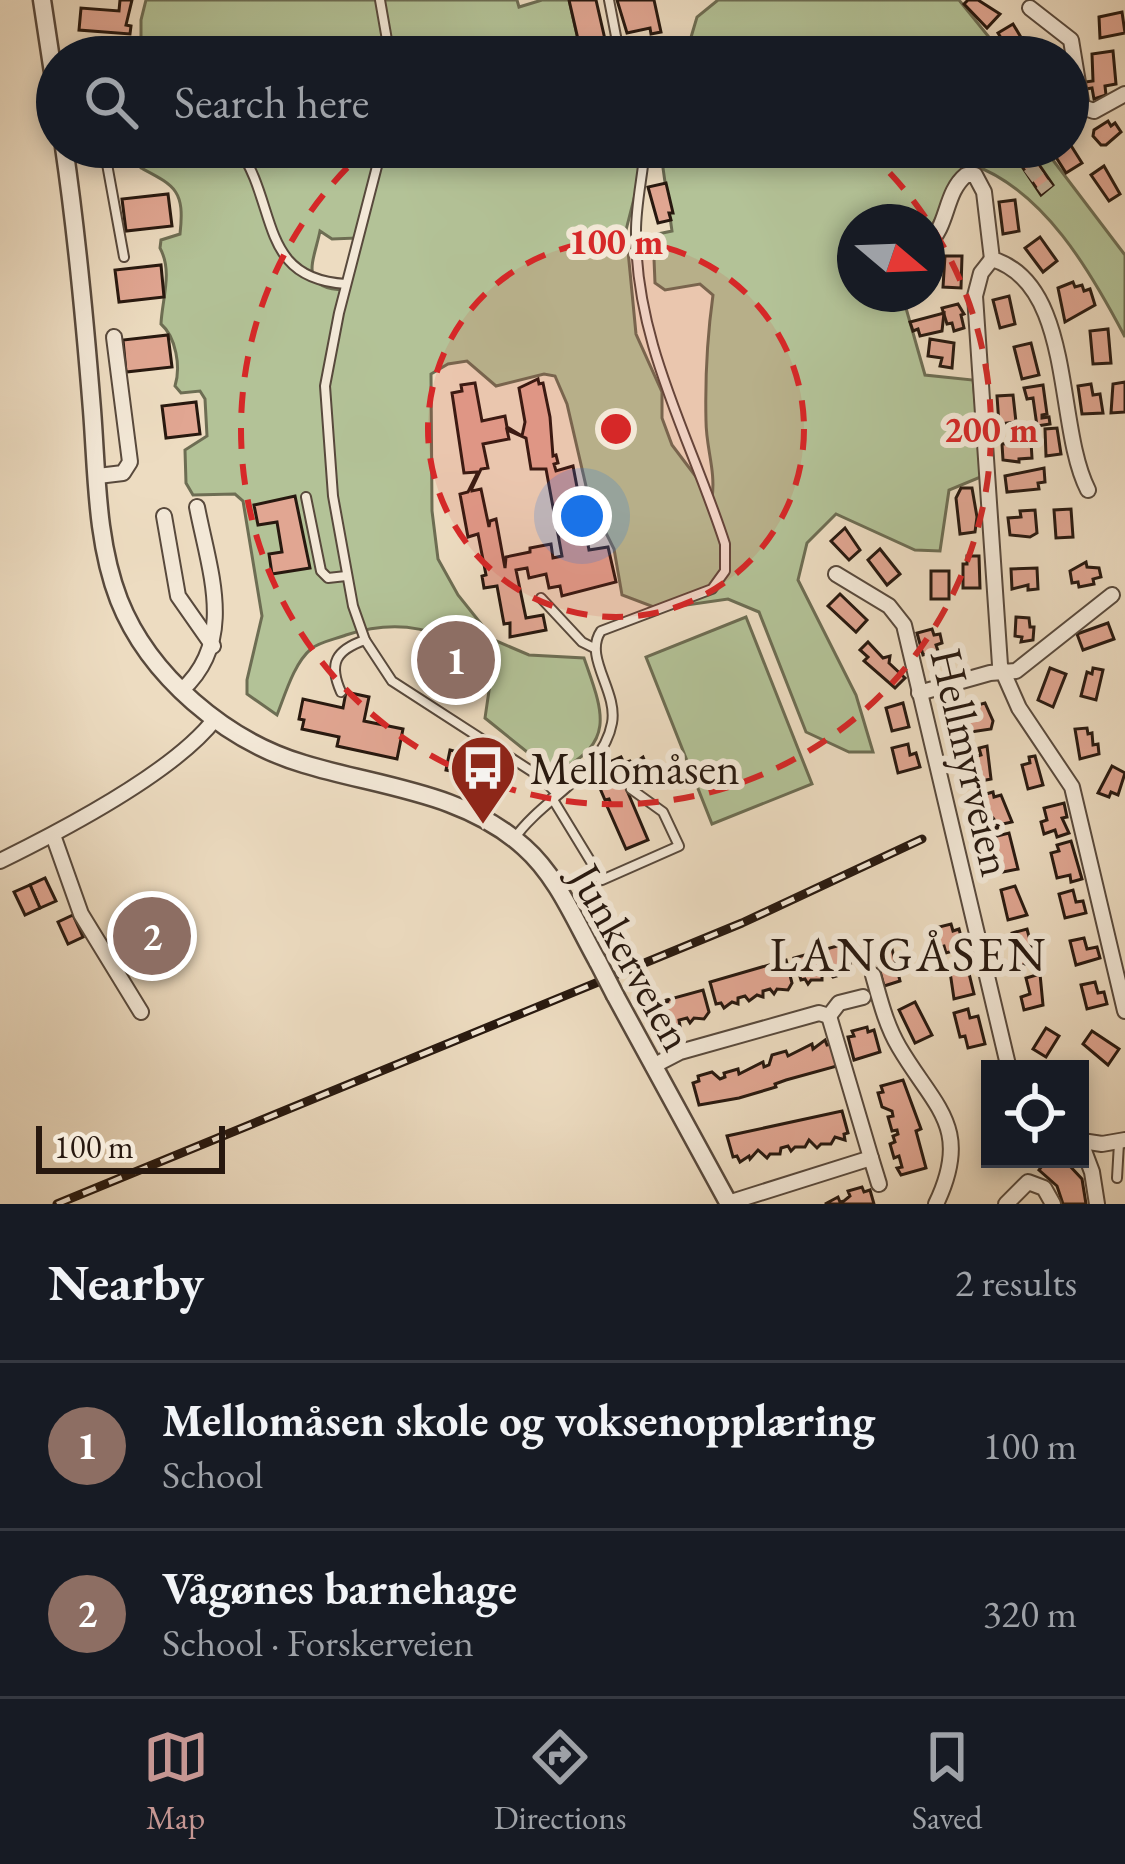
<!DOCTYPE html>
<meta charset="utf-8">
<style>
:root{--surface:#171b24;--page:#242831;--text:#f1f3f6;--muted:#9ea1a6;--line:#363941;--accent:#c59692}
body{margin:0;font-family:"EB Garamond",serif;background:var(--page);color:var(--text)}
.controls{position:absolute;right:36px;bottom:36px;display:grid;overflow:hidden;border-radius:0px;box-shadow:0 6px 18px #0003}
.controls button{width:108px;height:108px;display:grid;place-items:center;padding:0;border:0;border-bottom:3px solid var(--line);background:var(--surface);color:var(--text);font:60px sans-serif}
.compass{position:absolute;left:837px;top:204px;width:108px;height:108px;border-radius:50%;background:var(--surface);box-shadow:0 6px 18px #0003;rotate:109deg}
.scale{position:absolute;left:36px;bottom:30px;width:189px;box-sizing:border-box;padding-left:12px;border:6px solid #27180f;border-top:0;font-size:33px;line-height:42px;white-space:nowrap;color:#27180f;-webkit-text-stroke:9px #f3e8d7;paint-order:stroke}
.you{position:absolute;left:582px;top:516px;width:42px;height:42px;margin:-30px;border:9px solid #fff;border-radius:50%;background:#1a73e8;box-shadow:0 0 0 18px #1a73e833}
.badge{display:grid;place-items:center;width:78px;height:78px;border-radius:50%;background:var(--accent);color:#fff;font-size:39px;font-weight:700}
.pin{position:absolute;translate:-50% -50%;border:6px solid #fff;box-shadow:0 3px 12px #0006}
.list{margin:0;padding:0;list-style:none}
h2{display:flex;justify-content:space-between;align-items:center;height:156px;margin:0;padding:0 48px;font-size:51px}
h2 small{font-size:39px;font-weight:400;color:var(--muted)}
.list li{display:grid;grid-template-columns:78px 1fr auto;gap:36px;align-items:center;box-sizing:border-box;height:168px;padding:0 48px;border-top:3px solid var(--line)}
.list b{display:block;font-size:45px;white-space:nowrap}
.list p{margin:0;font-size:39px;white-space:nowrap;color:var(--muted)}
.list em{font-size:39px;font-style:normal;color:var(--muted)}
.icon{flex:none;width:66px;height:66px;fill:none;stroke:currentColor;stroke-width:2;stroke-linecap:round;stroke-linejoin:round}
.map{position:relative;flex:none;width:1125px;height:1204px;overflow:hidden}
.search{position:absolute;background:var(--surface);box-shadow:0 6px 18px #0003;left:36px;right:36px;top:36px;height:132px;display:flex;align-items:center;gap:30px;box-sizing:border-box;padding:0 42px;border-radius:66px;color:var(--muted);font-size:45px}
.sheet{height:492px;background:var(--surface)}
nav{display:flex;justify-content:space-around;align-items:center;box-sizing:border-box;height:168px;border-top:3px solid var(--line);background:var(--surface);font-size:33px;color:var(--muted)}
nav a{display:grid;justify-items:center;gap:6px}
nav .on{color:var(--accent)}
.map>svg:first-child{display:block}
</style>
<div class="map">
<svg width="1125" height="1204" viewBox="0 0 1125 1204">
<rect width="100%" height="100%" fill="#eddcc1"/>
<filter id="stains"><feTurbulence type="fractalNoise" baseFrequency=".00167" numOctaves="4"/><feColorMatrix values="0 0 0 0 .2 0 0 0 0 .09 0 0 0 0 .02 0 0 0 .5 -.17"/></filter>
<radialGradient id="worn" r=".72"><stop offset=".6" stop-color="#630" stop-opacity="0"/><stop offset="1" stop-color="#630" stop-opacity=".3"/></radialGradient>
<g fill="#b3c297" stroke="#6d6d53" stroke-width="3" fill-rule="evenodd">
<path d="M146 0H517L519 7 542 0H569L580 48 574 49 572 45 516 55 481 57H141V20Z"/>
<path d="M718 0H959L1005 57H667L689 44 697 17Z"/>
<path d="M138 147H638L640 175 626 230 636 334 662 392V418L672 445 712 498C716 471 706 448 706 421 705 378 707 338 713 295L700 284 665 290 655 283 653 235 672 231 660 147H1043L1125 255V337C1091 272 1044 190 971 164 942 185 948 206 927 232V222H905L894 208 879 222H855V294H902L925 375 973 380 983 476 949 490 940 551 915 550 836 514 807 543 798 580 856 695 873 752H849L806 732 759 612 728 599 659 609 622 595 614 549 589 499 567 404 555 376 544 374 496 386 467 361 448 364 431 374 432 511 438 559 458 595 494 640 529 655 584 658C602 710 617 741 560 770L542 764 485 718 491 677 488 657C437 630 402 617 346 635 336 639 319 642 311 649 294 663 285 695 277 715L247 694V680L262 616 243 501 235 494 193 495 186 483 185 450 207 436 205 399 200 391 181 393 175 386C181 367 176 337 161 324 162 299 173 272 160 248L161 240 180 234C185 190 175 186 141 168ZM320 231 332 239 356 238 344 290C297 288 314 261 320 231Z"/>
<path d="M746 617 812 784 712 824 646 657Z"/>
</g>
<g fill="#e1a692" stroke="#27180f" stroke-width="3" fill-rule="evenodd">
<path d="M120 0H132L126 25 131 26 130 34 79 30 81 8 119 11Z"/>
<path d="M569 0H596L609 57H515L573 45 574 49 580 48Z"/>
<path d="M617 0H654L661 32 651 34 650 28 627 33Z"/>
<path d="M968 0H978L1000 14 987 28 964 4Z"/>
<path d="M1122 12 1125 33 1100 38 1099 17Z"/>
<path d="M1013 24 1031 54 1027 57H1013L998 33Z"/>
<path d="M1113 51 1116 84 1105 86 1106 95 1094 99 1092 88 1086 89 1085 82 1093 81 1092 54Z"/>
<path d="M1108 121 1111 126 1115 123 1121 132 1106 145H1101L1093 136 1094 130Z"/>
<path d="M1070 144 1082 163 1066 173 1054 154Z"/>
<path d="M1027 147 1053 185 1041 195 1015 156Z"/>
<path d="M1104 166 1120 194 1109 201 1091 175Z"/>
<path d="M666 183 673 213H669L671 220 658 223 648 187Z"/>
<path d="M168 194 172 226 126 231 122 199Z"/>
<path d="M1015 200 1019 231 1003 234 999 202Z"/>
<path d="M1040 237 1057 261 1043 272 1025 248Z"/>
<path d="M945 256H962L961 288 943 287Z"/>
<path d="M161 265 164 297 119 302 115 270Z"/>
<path d="M1073 282 1075 287 1082 285 1084 291 1090 289 1095 305 1065 322 1058 288Z"/>
<path d="M1009 296 1015 324 1000 328 993 300Z"/>
<path d="M958 304 964 314 961 315 964 328 954 331 952 323 947 324 942 308Z"/>
<path d="M944 313 942 331 920 336 918 329 913 331 910 322Z"/>
<path d="M1108 329 1111 363 1093 364 1090 331Z"/>
<path d="M168 335 172 367 126 372 123 340Z"/>
<path d="M930 339 954 343 952 368 940 366 942 358 928 356Z"/>
<path d="M1031 343 1039 375 1022 379 1014 347Z"/>
<path d="M538 379 539 384 543 383 550 417 553 456 556 455 558 463 554 464 556 471 573 466 589 550 608 547 616 582 562 596 560 586 549 588 546 574 529 578 527 568 516 570 526 618 543 615 546 630 510 637V623L504 624 497 586 484 588 482 576 486 575 478 534 468 537 460 494 468 492 478 472 464 473 452 393 462 391 461 385 475 383 482 421 505 416 507 427 522 436 525 422 519 388ZM507 430 526 438 531 469H546L562 556 553 558 551 544 530 548V552L506 557 505 568 496 519 490 521 489 527 481 489 472 491V488L481 469 488 468 483 444 509 439Z"/>
<path d="M1125 382V412L1111 413 1113 384Z"/>
<path d="M1091 384 1093 395 1100 394 1103 413 1082 414 1078 386Z"/>
<path d="M1043 385 1047 414 1042 415V418L1049 417 1050 424 1037 426 1033 398 1027 399 1024 388Z"/>
<path d="M1013 395 1016 422 999 424 997 396Z"/>
<path d="M196 402 200 434 166 438 162 406Z"/>
<path d="M1057 428 1061 454 1046 456 1045 429Z"/>
<path d="M1031 442 1032 458 1019 459V462L1003 460 1002 444Z"/>
<path d="M1044 468 1045 482 1038 483 1039 489 1007 492 1005 476Z"/>
<path d="M961 488H972L977 517 975 532 960 534 956 498Z"/>
<path d="M295 496 310 568 272 574 269 554 282 552 277 522 258 525 254 505Z"/>
<path d="M1071 509 1073 537 1056 538 1054 510Z"/>
<path d="M1035 510 1037 533 1030 537 1010 535 1008 518 1021 517 1020 511Z"/>
<path d="M845 528 860 550 849 560 831 541Z"/>
<path d="M880 549 900 574 887 585 868 560Z"/>
<path d="M967 556H979L980 588H963V564H967Z"/>
<path d="M1086 562 1087 567 1099 568 1101 577 1093 579 1094 584 1079 587 1078 582 1072 583 1070 571Z"/>
<path d="M1037 568 1038 589 1028 590V585L1012 589 1011 569Z"/>
<rect x="931" y="571" width="18" height="28"/>
<path d="M840 594 867 620 856 632 828 606Z"/>
<path d="M1016 617 1029 618 1030 627H1034L1033 640 1021 642 1022 637 1015 636Z"/>
<path d="M1108 623 1114 639 1083 650 1077 634Z"/>
<path d="M932 629 934 635 940 634 942 643 936 645 938 651 923 655 917 633Z"/>
<path d="M435 642 485 658 474 682 456 677 458 670 429 662Z"/>
<path d="M868 642 883 658 890 656 889 663 905 678 895 688 864 661 868 657 860 650Z"/>
<path d="M1050 668 1066 674 1053 707 1038 700Z"/>
<path d="M1093 668 1103 670 1096 700 1081 696 1087 672 1092 674Z"/>
<path d="M346 692 369 697 364 721 403 729 397 759 337 746 339 737 302 729 304 720 299 719 303 699 343 708Z"/>
<path d="M903 703 909 727 892 731 886 708Z"/>
<path d="M985 703 993 721 991 729 957 734 953 719 972 714 970 707Z"/>
<path d="M1087 728 1088 734 1092 733 1093 745 1098 744 1099 754 1080 759 1075 729Z"/>
<path d="M908 744 910 755 916 753 920 767 898 773 892 748Z"/>
<path d="M987 746 991 779 976 782 970 758 981 755 979 748Z"/>
<path d="M450 750 469 755 470 775 446 770Z"/>
<path d="M1035 756 1043 785 1028 789 1022 765 1030 763 1029 757Z"/>
<path d="M621 757 624 763 630 761 632 765 643 757 651 776 638 777 640 782 626 788 648 840 626 849 607 806 611 804 609 799 605 800 599 786 619 776 612 761Z"/>
<path d="M1112 766 1125 773 1118 795 1111 792 1109 797 1098 793Z"/>
<path d="M993 792 994 797 1001 795 1012 822 998 825 993 818 984 820 979 796Z"/>
<path d="M1064 803 1067 817 1062 818 1069 833 1057 837 1055 830 1044 834 1041 822 1047 820 1044 808Z"/>
<path d="M1009 833 1018 869 993 874 986 844 995 842 993 837Z"/>
<path d="M1071 841 1082 879 1071 882 1070 875 1057 878 1051 853 1059 851 1057 845Z"/>
<path d="M45 878 56 901 40 908 30 885Z"/>
<path d="M30 885 40 908 25 915 14 892Z"/>
<path d="M1015 886 1027 915 1008 920 1001 890Z"/>
<path d="M1073 890 1076 902 1083 901 1086 913 1065 918 1059 894Z"/>
<path d="M147 910 171 955 140 972 132 958 146 950 130 920Z"/>
<path d="M73 915 83 937 68 944 58 922Z"/>
<path d="M951 924 953 931 959 929 964 948 946 953 944 946 932 949 927 930Z"/>
<path d="M1027 929 1032 948 1038 947 1041 960 1015 967 1012 933Z"/>
<path d="M1084 938 1087 949 1097 947 1100 958 1076 965 1070 941Z"/>
<path d="M844 944 851 966 847 973 833 977 829 972 822 974V980H811L808 984 805 979 801 980 794 958Z"/>
<path d="M892 949 900 981 884 986 875 953Z"/>
<path d="M786 960 792 983 788 990 777 989 774 994 770 989 763 991V997L757 995 749 1001 745 996 738 998V1004L732 1002 724 1008 721 1003 716 1004 710 982Z"/>
<path d="M966 961 974 994 954 999 949 965Z"/>
<path d="M1040 974 1043 1005 1024 1010 1021 997 1030 994 1026 978Z"/>
<path d="M1095 982 1098 993 1104 992 1107 1004 1087 1009 1081 985Z"/>
<path d="M703 990 709 1012 704 1019 694 1018 690 1023 687 1018 679 1020 680 1026 669 1025 665 1030 662 1025 658 1026 652 1004Z"/>
<path d="M915 1002 932 1035 915 1043 899 1010Z"/>
<path d="M968 1009 970 1018 978 1016 985 1044 968 1048 965 1036 960 1037 954 1013Z"/>
<path d="M867 1027 868 1032 874 1030 880 1052 854 1060 848 1037 854 1036 852 1031Z"/>
<path d="M1046 1028 1059 1036 1046 1057 1033 1049Z"/>
<path d="M1092 1031 1119 1049 1108 1065 1083 1044Z"/>
<path d="M825 1040 827 1045 831 1044 837 1066 786 1080 775 1084 776 1087 739 1098 699 1105 693 1083 699 1081 698 1076 712 1072 720 1079 725 1077 724 1073 738 1069 739 1074 763 1062 764 1067 769 1065 772 1055 786 1051 788 1056 812 1044 813 1049Z"/>
<path d="M903 1080 921 1129 916 1131 926 1168 901 1175 897 1168 902 1167 899 1156 894 1158 890 1144 895 1142 893 1136 898 1134 897 1130 892 1131 888 1117 893 1116 892 1111 882 1107 878 1093 883 1092 881 1086Z"/>
<path d="M842 1111 848 1133 844 1134 845 1140 835 1137 831 1144H821L817 1148 809 1140 805 1147H795L791 1151 788 1146 781 1148 780 1154H770L767 1158 758 1150 750 1159 749 1156 740 1162 737 1156 733 1157 727 1136Z"/>
<path d="M1047 1159 1068 1164 1082 1179 1086 1204H1063L1057 1186 1039 1170Z"/>
<path d="M862 1187 864 1192 870 1190 874 1204H825L838 1197 840 1202 844 1201 850 1196 848 1191Z"/>
</g>
<g fill="none" stroke-linecap="round" stroke-linejoin="round">
<path stroke="#c5b59d" stroke-width="14" stroke-dasharray="14 7" stroke-linecap="butt" d="M1017 150 1047 190"/>
<g stroke="#58493c" stroke-width="12">
<g id="service">
<path d="M380 0 390 57"/>
<path d="M609 0 620 57"/>
<path d="M657 57 662 49"/>
<path d="M1068 126 1086 111"/>
<path d="M238 147C279 207 258 279 346 284"/>
<path d="M382 147 339 313 325 386 333 496 353 606 365 640 392 681 542 778 556 793"/>
<path d="M107 164 124 257"/>
<path d="M306 497 321 571 328 578 346 576"/>
<path d="M541 598 582 642 594 648"/>
<path d="M341 692C328 663 336 650 365 640"/>
<path d="M552 798 602 880 679 846 663 812 631 789"/>
<path d="M514 839C541 799 603 773 612 723 618 691 583 657 601 631L712 589 725 571V544C692 441 635 343 636 231 636 203 643 175 645 147"/>
<path d="M1117 1178 1119 1143"/>
</g>
</g>
<g stroke="#58493c" stroke-width="18">
<g id="minor">
<path d="M1030 8 1071 40 1082 107 1094 111 1125 94"/>
<path d="M927 245C949 226 944 193 966 175H975L984 192 992 259C1075 284 1055 426 1088 490"/>
<path d="M992 259 981 273 975 296 1000 665 1019 708 1072 787 1125 1011"/>
<path d="M98 476 123 473 130 462 114 337"/>
<path d="M164 516 178 596 213 646"/>
<path d="M836 574 889 606 904 625 1009 1069"/>
<path d="M182 690C237 640 209 570 197 507"/>
<path d="M919 693 990 673 1016 671 1112 595"/>
<path d="M53 835 81 914 141 1012"/>
<path d="M0 861C61 831 174 772 215 719"/>
<path d="M873 975C880 1000 886 1025 899 1047 934 1107 973 1127 936 1204"/>
<path d="M653 1066 680 1052 819 1013 829 1016 839 1003 863 997"/>
<path d="M1080 1140 1092 1172 1097 1204"/>
<path d="M1082 1141 1102 1144 1125 1140"/>
<path d="M871 1158 879 1184"/>
<path d="M728 1203 871 1158 829 1016"/>
<path d="M1006 1204 1028 1182 1044 1188 1053 1204"/>
</g>
</g>
<g stroke="#58493c" stroke-width="21">
<g id="tertiary">
<path d="M42 0 57 99"/>
<path d="M64 147C77 235 85 322 92 410 97 473 96 541 119 600 149 676 226 741 304 764 379 787 463 792 524 847 558 877 576 923 598 962"/>
<path d="M615 995 729 1204"/>
</g>
</g>
<use href="#service" stroke="#f3e8d7" stroke-width="8"/>
<use href="#minor" stroke="#f3e8d7" stroke-width="14"/>
<use href="#tertiary" stroke="#f3e8d7" stroke-width="16"/>
<g stroke="#27180f" stroke-width="9">
<path id="rail" d="M57 1204 742 923 922 839"/>
</g>
<use href="#rail" stroke="#f3e8d7" stroke-width="4.5" stroke-dasharray="14" stroke-linecap="butt"/>
<g stroke="#58493c" stroke-width="21" stroke-linecap="butt">
<path id="tertiary-bridge" d="M598 962 615 995"/>
</g>
<use href="#tertiary-bridge" stroke="#f3e8d7" stroke-width="16"/>
</g>
<circle cx="616" cy="429" r="188" fill="#d62828" fill-opacity=".12"/>
<g fill="none" stroke="#d62828" stroke-width="6" stroke-dasharray="21 15">
<circle cx="616" cy="429" r="188"/>
<path d="M570 57A375 375 0 0 1 662 57M864 148A375 375 0 1 1 368 148"/>
</g>
<defs>
<g id="bus-pin" transform="scale(3.45)"><path d="M0 17L-7.5 6A9.5 9.5 0 1 1 7.5 6Z" fill="#8f2418" stroke="#f3e8d7"/><path d="M-5-6H5V4H4V6H2V4H-2V6H-4V4H-5ZM-3.5-4V0h7V-4ZM-3.5 1.2v1.5H-2V1.2ZM2 1.2v1.5H3.5V1.2Z" fill="#fff"/></g>
</defs>
<g fill-rule="evenodd">
<use href="#bus-pin" x="483" y="768"/>
</g>
<g text-anchor="middle" dominant-baseline="central" stroke-width="12" stroke-linejoin="round" paint-order="stroke">
<g font-size="45" fill="#27180f" stroke="#f3e8d7">
<text transform="translate(972 762) rotate(77)">Hellmyrveien</text>
<text transform="translate(632 957) rotate(61)">Junkerveien</text>
</g>
<g font-size="45" fill="#27180f" stroke="#f3e8d7" text-anchor="start">
<text x="530" y="768">Mellomåsen</text>
</g>
<g font-size="48" letter-spacing="3" fill="#27180f" stroke="#f3e8d7">
<text x="909" y="954">LANGÅSEN</text>
</g>
</g>
<circle cx="616" cy="429" r="18" fill="#d62828" stroke="#f3e8d7" stroke-width="6"/>
<g font-size="36" text-anchor="middle" font-weight="bold" fill="#d62828" stroke="#f3e8d7" stroke-width="12" stroke-linejoin="round" paint-order="stroke">
<text x="616" y="254">100 m</text>
<text x="991" y="442">200 m</text>
</g>
<rect width="100%" height="100%" filter="url(#stains)"/>
<rect width="100%" height="100%" fill="url(#worn)"/>
</svg>
<div class="controls">
<button><svg class="icon" aria-label="locate" viewBox="0 0 24 24"><circle cx="12" cy="12" r="6"/><path d="M12 2v4M12 18v4M2 12h4M18 12h4"/></svg></button>
</div>
<svg class="compass" viewBox="-18 -18 36 36"><path d="M0-13l5 13h-10z" fill="#e53935"/><path d="M0 13l5-13h-10z" fill="#9ea1a6"/></svg>
<div class="scale">100 m</div>
<div class="you"></div>
<div class="pin badge" style="left:456px;top:660px;background:#8d6e63">1</div>
<div class="pin badge" style="left:152px;top:936px;background:#8d6e63">2</div>
<div class="search"><svg class="icon" aria-label="search" viewBox="0 0 24 24"><circle cx="10" cy="10" r="6"/><path d="M15 15l6 6"/></svg>Search here</div>
</div>
<section class="sheet">
<h2>Nearby<small>2 results</small></h2>
<ul class="list">
<li><span class="badge" style="background:#8d6e63">1</span><div><b>Mellomåsen skole og voksenopplæring</b><p>School</p></div><em>100 m</em></li>
<li><span class="badge" style="background:#8d6e63">2</span><div><b>Vågønes barnehage</b><p>School · Forskerveien</p></div><em>320 m</em></li>
</ul>
</section>
<nav>
<a class="on"><svg class="icon" aria-label="map" viewBox="0 0 24 24"><path d="M3 6l6-2 6 2 6-2v14l-6 2-6-2-6 2zM9 4v14M15 6v14"/></svg>Map</a>
<a><svg class="icon" aria-label="directions" viewBox="0 0 24 24"><path d="M12 3l9 9-9 9-9-9zM9 14v-3h6M13 9l2 2-2 2"/></svg>Directions</a>
<a><svg class="icon" aria-label="saved" viewBox="0 0 24 24"><path d="M7 4h10v16l-5-4-5 4z"/></svg>Saved</a>
</nav>
